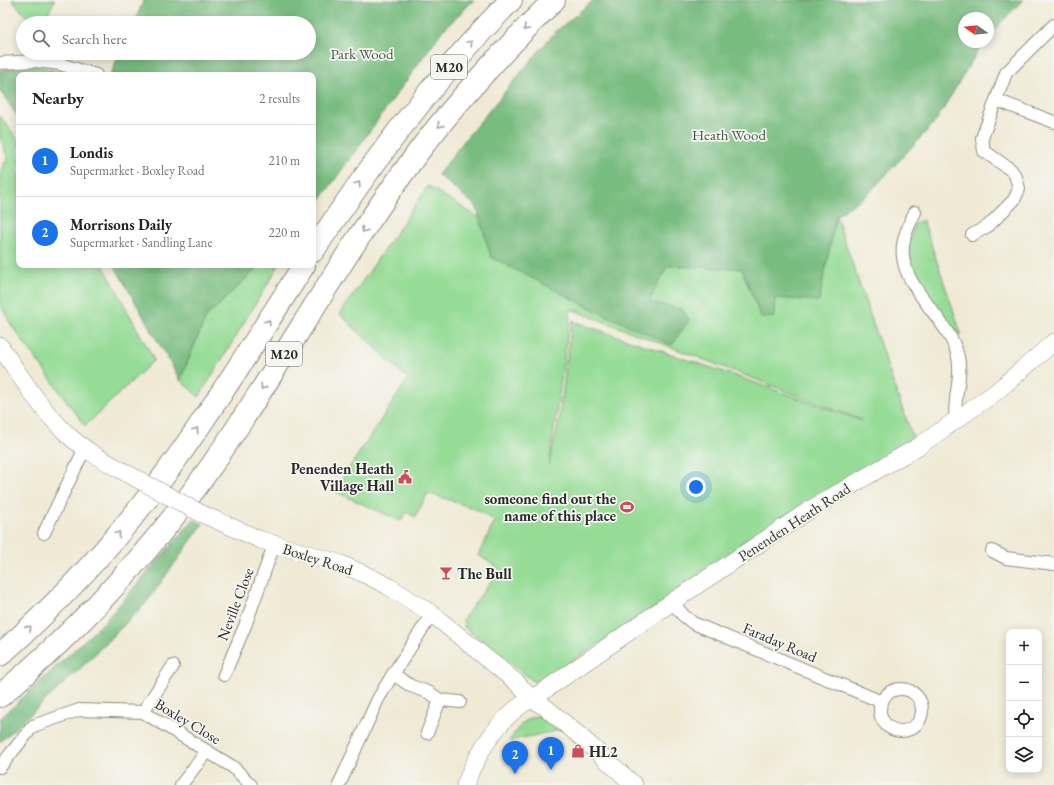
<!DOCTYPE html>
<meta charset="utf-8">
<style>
:root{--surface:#fff;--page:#f6f6f6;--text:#202124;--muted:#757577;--line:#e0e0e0;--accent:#1a73e8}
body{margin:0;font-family:"EB Garamond",serif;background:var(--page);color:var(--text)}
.controls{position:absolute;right:12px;bottom:12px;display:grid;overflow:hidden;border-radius:8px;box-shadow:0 2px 10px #0003}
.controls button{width:36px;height:36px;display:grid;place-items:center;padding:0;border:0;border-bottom:1px solid var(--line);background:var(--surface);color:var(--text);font:20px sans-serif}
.compass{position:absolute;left:958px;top:12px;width:36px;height:36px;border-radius:50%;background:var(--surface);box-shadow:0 2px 10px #0003;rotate:284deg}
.you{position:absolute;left:696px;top:487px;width:14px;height:14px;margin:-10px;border:3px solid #fff;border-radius:50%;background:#1a73e8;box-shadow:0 0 0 6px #1a73e833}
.badge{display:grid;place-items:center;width:26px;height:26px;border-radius:50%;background:var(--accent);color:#fff;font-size:13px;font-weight:700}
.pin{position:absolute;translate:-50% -33px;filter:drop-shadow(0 1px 2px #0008)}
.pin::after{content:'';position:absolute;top:21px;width:14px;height:12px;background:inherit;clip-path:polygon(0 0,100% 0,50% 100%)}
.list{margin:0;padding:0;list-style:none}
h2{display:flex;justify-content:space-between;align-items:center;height:52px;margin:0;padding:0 16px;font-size:17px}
h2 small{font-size:13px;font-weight:400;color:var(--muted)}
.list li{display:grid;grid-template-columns:26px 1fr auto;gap:12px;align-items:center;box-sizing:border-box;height:72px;padding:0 16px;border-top:1px solid var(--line)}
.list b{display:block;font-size:15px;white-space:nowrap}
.list p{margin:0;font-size:13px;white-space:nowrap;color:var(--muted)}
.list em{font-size:13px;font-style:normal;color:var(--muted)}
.icon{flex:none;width:22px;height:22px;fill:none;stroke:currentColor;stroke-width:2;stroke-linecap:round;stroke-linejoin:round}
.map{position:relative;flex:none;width:1054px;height:785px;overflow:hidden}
.search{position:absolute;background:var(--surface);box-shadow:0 2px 10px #0003;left:16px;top:16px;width:300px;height:44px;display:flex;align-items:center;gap:10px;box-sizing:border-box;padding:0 14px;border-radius:22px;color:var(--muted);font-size:15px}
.panel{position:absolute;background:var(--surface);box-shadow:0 2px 10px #0003;left:16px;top:72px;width:300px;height:196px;border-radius:8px}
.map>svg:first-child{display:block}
</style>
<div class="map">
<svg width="1054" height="785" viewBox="0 0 1054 785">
<rect width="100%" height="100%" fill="#f6f6f2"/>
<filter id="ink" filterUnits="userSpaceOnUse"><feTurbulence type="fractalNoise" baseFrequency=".025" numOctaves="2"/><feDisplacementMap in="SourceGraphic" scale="8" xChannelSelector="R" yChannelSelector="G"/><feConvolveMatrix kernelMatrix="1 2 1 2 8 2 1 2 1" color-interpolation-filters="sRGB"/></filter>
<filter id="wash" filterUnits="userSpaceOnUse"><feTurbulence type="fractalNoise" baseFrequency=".012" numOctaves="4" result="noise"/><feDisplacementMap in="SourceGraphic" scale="16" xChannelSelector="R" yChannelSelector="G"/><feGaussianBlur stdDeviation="0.9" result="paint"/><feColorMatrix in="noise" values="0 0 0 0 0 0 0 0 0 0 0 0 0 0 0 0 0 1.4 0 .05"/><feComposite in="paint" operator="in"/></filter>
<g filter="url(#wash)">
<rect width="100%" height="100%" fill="#f0ead5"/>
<g fill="#96dc96" stroke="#608460" fill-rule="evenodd">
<path d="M12 0H55L43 23H32Z"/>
<path d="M0 116 19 141V265H103L154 360 85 426 12 326 0 304V170L8 158 0 137Z"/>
<path d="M428 186 567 272 836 216 898 397 914 440 537 684 464 627 463 619 500 569 478 555 495 521 476 509 428 493 415 517 407 512 401 521 334 491 408 379 340 314ZM571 309 862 420V421L736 376 572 321 558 426 549 465Z"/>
<path d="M923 220 962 336 947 323 913 277 907 248 915 223Z"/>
<path d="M260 265H279L199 397 180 380 206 317Z"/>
<path d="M536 716H544L564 729 509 741C517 730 522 720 536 716Z"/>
</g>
<g fill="#78bc7f" stroke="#527455">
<path d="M144 0H474L442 31 313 210V75H110L120 53H309V23H134Z"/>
<path d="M594 0H1023L988 36V18H964V42H983L936 121 869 193 836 216 819 301 775 298 774 317 761 318 742 269 667 266 649 302 682 309 689 320 672 345 594 310 491 257 476 206 438 175 467 137 555 32Z"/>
<path d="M37 65 70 75H19V118L0 91V70Z"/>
<path d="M114 265H260L206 317 180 380Z"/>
<path d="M193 520 203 524 146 603 83 666 0 742V719L105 621Z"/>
</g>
</g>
<g filter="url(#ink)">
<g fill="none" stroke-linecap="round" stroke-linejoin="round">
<g stroke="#8e8a80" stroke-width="14">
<g id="street">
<path d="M0 63 35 61 60 64 96 75"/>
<path d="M996 100 1054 122"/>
<path d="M915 212C911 221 906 230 904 240 893 284 950 317 958 357 963 379 952 399 956 420"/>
<path d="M972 235 988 226 1014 200 1019 189 1016 177 1011 170 984 151 982 138 1006 73 1054 25"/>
<path d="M44 533 85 448"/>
<path d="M992 551 1006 558 1054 564"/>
<path d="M672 602 683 615 693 623 882 702"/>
<path d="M393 674 411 686 430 693 440 700 460 702"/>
<path d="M224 675 245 626 274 545"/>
<circle cx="901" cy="710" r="21"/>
<path d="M143 712 173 666"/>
<path d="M427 733 440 700"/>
<path d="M0 767 33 726 79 710 143 712 233 767 251 785"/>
<path d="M181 785 207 751"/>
<path d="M339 785 378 699 393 674 432 614"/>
</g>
</g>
<g stroke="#8e8a80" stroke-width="18">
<g id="secondary">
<path d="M0 346C20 376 40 408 67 434 85 451 107 462 128 474"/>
<path d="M200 513 261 540 341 564 364 574 388 586 432 614 516 682 532 699 545 707 581 737 634 785"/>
<path d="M465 785C476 755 501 713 532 699L672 602 814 507 919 446 996 392 1054 342"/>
</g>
</g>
<g stroke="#8e8a80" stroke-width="24">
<g id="highway">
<path d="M313 251C373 162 435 77 511 0"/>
<path d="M0 655C54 607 105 553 149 496 205 422 254 343 304 265"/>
<path d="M0 696C80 628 152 551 212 465 283 362 344 251 419 151 460 97 506 48 554 0"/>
</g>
</g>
<use href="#street" stroke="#fff" stroke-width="12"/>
<use href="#secondary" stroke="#fff" stroke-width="17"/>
<use href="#highway" stroke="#fff" stroke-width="22"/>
<g stroke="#8e8a80" stroke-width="18" stroke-linecap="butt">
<path id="secondary-bridge" d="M128 474 200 513"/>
</g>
<use href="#secondary-bridge" stroke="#fff" stroke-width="17"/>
</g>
<defs><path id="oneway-chevron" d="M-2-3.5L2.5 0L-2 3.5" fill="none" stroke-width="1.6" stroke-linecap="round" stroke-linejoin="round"/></defs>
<g stroke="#a0a0a0">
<use href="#oneway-chevron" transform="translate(526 28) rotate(134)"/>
<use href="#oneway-chevron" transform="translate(470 43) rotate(-47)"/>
<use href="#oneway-chevron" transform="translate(440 125) rotate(129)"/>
<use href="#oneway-chevron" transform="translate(358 184) rotate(-56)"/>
<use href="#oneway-chevron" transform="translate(364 230) rotate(124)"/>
<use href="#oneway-chevron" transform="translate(268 322) rotate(-58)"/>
<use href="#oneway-chevron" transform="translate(263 387) rotate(123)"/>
<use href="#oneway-chevron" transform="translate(196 430) rotate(-56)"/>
<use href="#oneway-chevron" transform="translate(118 534) rotate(-49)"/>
<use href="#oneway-chevron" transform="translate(29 628) rotate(-44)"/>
</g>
</g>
<defs>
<g id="civic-bare" transform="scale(1.08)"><path d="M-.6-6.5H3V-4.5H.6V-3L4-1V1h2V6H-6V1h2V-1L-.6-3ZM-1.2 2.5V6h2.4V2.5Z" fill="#d1495b" stroke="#f6f6f2" stroke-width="2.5" paint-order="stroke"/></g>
<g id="stadium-bare" transform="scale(1.08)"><path d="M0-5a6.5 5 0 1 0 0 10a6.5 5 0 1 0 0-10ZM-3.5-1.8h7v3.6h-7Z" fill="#d1495b" stroke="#f6f6f2" stroke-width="2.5" paint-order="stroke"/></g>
<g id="bar-bare" transform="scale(1.08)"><path d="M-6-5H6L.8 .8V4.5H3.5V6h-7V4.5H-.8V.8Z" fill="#d1495b" stroke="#f6f6f2" stroke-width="2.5" paint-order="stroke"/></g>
<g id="shop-bare" transform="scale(1.08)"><path d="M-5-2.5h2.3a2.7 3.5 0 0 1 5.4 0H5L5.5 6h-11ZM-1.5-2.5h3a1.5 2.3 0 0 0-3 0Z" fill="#d1495b" stroke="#f6f6f2" stroke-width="2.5" paint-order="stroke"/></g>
</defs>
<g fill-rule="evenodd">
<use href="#civic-bare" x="405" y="477"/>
<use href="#stadium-bare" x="627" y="507"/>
<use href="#bar-bare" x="446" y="573"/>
<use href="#shop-bare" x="578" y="751"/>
</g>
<g text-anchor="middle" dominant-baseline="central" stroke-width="3.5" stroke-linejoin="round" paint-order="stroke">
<g fill="#f6f6f2" stroke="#686867" stroke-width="1">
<rect x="431" y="55" width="36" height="24" rx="3"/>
<rect x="266" y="342" width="36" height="24" rx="3"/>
</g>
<g font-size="14" font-weight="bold" fill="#2b2b2b">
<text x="449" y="67">M20</text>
<text x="284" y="354">M20</text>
</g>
<g font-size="15" fill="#465746" stroke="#f6f6f2">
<text x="362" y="53">Park Wood</text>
<text x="729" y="134">Heath Wood</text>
</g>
<g font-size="15" font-weight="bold" fill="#2b2b2b" stroke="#f6f6f2" text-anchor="end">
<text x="394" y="468">Penenden Heath<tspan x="394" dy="17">Village Hall</tspan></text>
<text x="616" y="498">someone find out the<tspan x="616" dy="17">name of this place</tspan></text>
<text x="457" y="573" text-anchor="start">The Bull</text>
<text x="589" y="751" text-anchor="start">HL2</text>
</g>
<g font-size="15" fill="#2b2b2b" stroke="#f6f6f2">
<text transform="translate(794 522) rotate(-33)">Penenden Heath Road</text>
<text transform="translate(318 559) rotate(18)">Boxley Road</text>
<text transform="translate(235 604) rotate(-69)">Neville Close</text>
<text transform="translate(780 642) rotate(23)">Faraday Road</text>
<text transform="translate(188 721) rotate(31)">Boxley Close</text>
</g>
</g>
</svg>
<div class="controls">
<button>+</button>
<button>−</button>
<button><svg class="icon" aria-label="locate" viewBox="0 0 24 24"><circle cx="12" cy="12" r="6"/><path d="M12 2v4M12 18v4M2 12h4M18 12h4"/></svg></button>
<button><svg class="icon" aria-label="layers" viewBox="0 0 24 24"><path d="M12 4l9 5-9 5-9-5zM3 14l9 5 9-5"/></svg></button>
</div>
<svg class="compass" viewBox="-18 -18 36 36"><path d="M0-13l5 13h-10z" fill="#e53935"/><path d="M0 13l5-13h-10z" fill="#757577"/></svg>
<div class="you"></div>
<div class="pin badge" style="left:551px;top:770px">1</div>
<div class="pin badge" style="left:515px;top:774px">2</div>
<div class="search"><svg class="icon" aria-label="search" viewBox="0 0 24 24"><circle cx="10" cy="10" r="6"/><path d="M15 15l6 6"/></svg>Search here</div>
<section class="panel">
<h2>Nearby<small>2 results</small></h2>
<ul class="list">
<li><span class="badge">1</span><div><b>Londis</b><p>Supermarket · Boxley Road</p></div><em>210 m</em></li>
<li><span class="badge">2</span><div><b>Morrisons Daily</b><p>Supermarket · Sandling Lane</p></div><em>220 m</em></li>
</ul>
</section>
</div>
